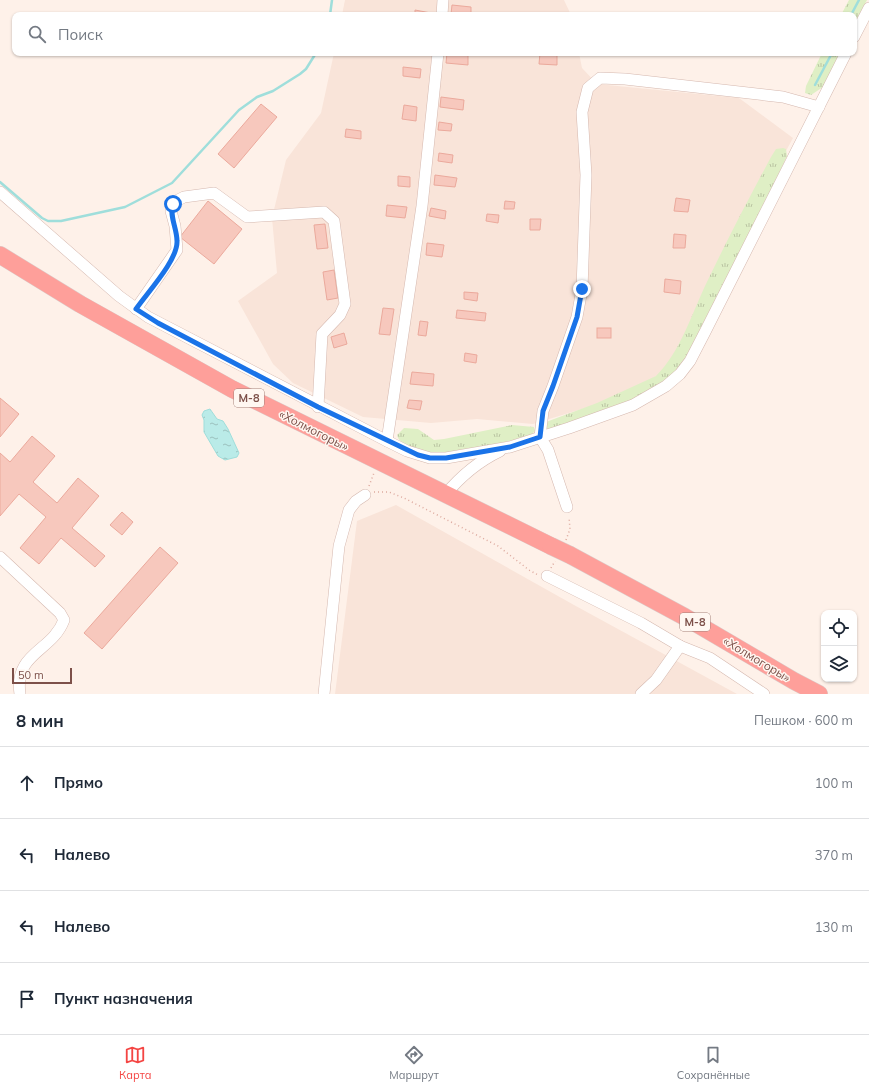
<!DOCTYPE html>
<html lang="ru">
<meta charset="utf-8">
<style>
:root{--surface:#fff;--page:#f6f6f7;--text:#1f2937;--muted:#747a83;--line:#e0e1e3;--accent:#f44543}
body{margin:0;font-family:Mulish,sans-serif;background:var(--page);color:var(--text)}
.controls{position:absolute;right:12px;bottom:12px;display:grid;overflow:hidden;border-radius:8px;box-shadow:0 1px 3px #0004}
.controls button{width:36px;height:36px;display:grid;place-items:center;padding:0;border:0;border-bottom:1px solid var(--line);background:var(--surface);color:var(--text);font:20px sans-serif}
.scale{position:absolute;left:12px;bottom:10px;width:60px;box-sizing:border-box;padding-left:4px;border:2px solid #7d5049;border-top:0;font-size:11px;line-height:14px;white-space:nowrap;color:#7d5049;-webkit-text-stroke:3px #fff7f1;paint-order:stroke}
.stop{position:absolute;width:12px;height:12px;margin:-9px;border:3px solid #1a73e8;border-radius:50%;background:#fff}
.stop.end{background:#1a73e8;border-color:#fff;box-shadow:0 1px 4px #0008}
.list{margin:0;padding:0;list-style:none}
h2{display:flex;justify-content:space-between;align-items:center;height:52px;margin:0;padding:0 16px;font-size:17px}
h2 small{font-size:13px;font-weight:400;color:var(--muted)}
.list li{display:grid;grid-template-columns:26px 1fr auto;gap:12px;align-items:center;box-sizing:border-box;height:72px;padding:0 16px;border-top:1px solid var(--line)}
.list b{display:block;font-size:15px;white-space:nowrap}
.list em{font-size:13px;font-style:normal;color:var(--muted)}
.icon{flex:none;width:22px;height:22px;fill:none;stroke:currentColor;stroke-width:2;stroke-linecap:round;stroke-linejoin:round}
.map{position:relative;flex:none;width:869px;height:694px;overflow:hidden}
.search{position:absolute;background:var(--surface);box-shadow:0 1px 3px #0004;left:12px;right:12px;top:12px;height:44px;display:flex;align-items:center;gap:10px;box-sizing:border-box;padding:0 14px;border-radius:8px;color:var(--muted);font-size:15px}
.sheet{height:340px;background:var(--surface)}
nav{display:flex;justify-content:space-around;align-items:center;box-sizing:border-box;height:56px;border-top:1px solid var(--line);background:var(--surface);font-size:11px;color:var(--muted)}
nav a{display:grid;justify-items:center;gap:2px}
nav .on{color:var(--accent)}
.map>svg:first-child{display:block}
</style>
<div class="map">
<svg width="869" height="694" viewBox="0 0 869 694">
<defs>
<pattern id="grass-tufts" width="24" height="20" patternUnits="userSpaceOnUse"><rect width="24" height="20" fill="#dfefc5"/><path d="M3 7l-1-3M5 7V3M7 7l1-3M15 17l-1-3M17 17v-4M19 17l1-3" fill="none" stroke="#bac4a2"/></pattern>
<pattern id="water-ripples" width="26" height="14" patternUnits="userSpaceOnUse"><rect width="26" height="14" fill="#baebe8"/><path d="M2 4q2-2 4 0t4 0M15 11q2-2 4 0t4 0" fill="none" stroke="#9cc1be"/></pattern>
</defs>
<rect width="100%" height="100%" fill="#fef1e9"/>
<g fill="#f9e4d9">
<path d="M345 0H564L571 15H342Z"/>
<path d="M334 53H579L582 68 597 84 739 98 793 138 720 272 670 369 611 400 533 424 477 419 431 423 363 417 293 383 273 364 238 301 277 273 272 218 286 160 321 113Z"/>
<path d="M396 505 574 605 737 694H335L357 521Z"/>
</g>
<g fill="url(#grass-tufts)">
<path d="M849 0H867L854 25V15H841Z"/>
<path d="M822 53H840L823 87 811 95 805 93 806 86Z"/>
<path d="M783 148 786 149 787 156C764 207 739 257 714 307 704 326 691 358 676 372 646 401 588 417 549 431L544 428 546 422 597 403 656 376C680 352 691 316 705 286 726 242 748 200 771 157L776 149Z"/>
<path d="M512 425 534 427 535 431 530 436C499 443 464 454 433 454 423 454 399 446 397 435L404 428 418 429 434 440 444 439Z"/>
</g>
<path fill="url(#water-ripples)" stroke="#9fdedb" d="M210 409 217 419 223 421 228 429 239 453 237 457 225 460 218 456 204 432V420L202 415 204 411Z"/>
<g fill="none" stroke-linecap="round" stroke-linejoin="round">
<g stroke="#9fdedb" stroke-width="2.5">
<path d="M330 15 332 0"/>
<path d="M851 15 859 0"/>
<path d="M815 85 832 53"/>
<path d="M0 182 42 218 48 221H61L125 207 172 183 239 110 257 97 273 91 300 74 306 69 316 53"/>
</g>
</g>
<g fill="#f7c8bd" stroke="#eba99c">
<path d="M452 5 471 7V15L451 14Z"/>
<path d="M415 10 431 13V15H415Z"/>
<path d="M447 53 468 55V65L446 63Z"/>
<path d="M540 53H557V65L539 64Z"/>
<path d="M403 67 421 69 420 78 403 76Z"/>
<path d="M441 97 464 100 463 110 440 107Z"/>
<path d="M261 104 277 117 234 168 218 154Z"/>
<path d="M404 105 417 107 416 121 402 119Z"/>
<path d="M439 122 452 124 451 131 438 130Z"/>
<path d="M346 129 361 131V139L345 137Z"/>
<path d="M439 153 453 155 452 163 438 161Z"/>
<path d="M435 175 457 178 455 187 434 185Z"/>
<path d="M398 176 410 177V187L398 186Z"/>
<path d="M676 198 690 200 688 212 674 211Z"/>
<path d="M208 201 242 229 214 264 180 237Z"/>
<path d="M505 201 515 202 514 209H504Z"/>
<path d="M387 205 407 207 405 218 386 216Z"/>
<path d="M431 208 446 211 445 219 429 216Z"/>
<path d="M487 214 499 215 498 223 486 221Z"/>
<path d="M530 219H541L540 230H530Z"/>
<path d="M325 224 328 248 317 249 314 225Z"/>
<path d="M674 234 686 235 685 248H673Z"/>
<path d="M427 243 444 245 442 257 426 255Z"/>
<path d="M334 270 338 298 327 300 323 272Z"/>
<path d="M665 279 681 281 680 294 664 292Z"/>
<path d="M464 292 478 293 477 301 464 299Z"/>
<path d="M383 308 394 309 390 335 379 334Z"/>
<path d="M457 310 486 313 485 321 456 318Z"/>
<path d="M420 321 428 322 426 336 418 335Z"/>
<rect x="597" y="328" width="14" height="10"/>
<path d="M344 333 347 344 334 348 331 337Z"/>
<path d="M465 353 477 355 476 363 464 361Z"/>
<path d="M412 372 434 374 433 386 410 384Z"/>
<path d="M0 398 19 414 0 437Z"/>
<path d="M409 400 422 401 420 410 407 408Z"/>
<path d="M32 436 55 456 33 482 57 503 78 478 99 496 72 528 105 556 95 567 61 538 39 564 20 548 46 517 19 494 0 516V453L10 462Z"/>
<path d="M122 512 133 522 122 535 110 525Z"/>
<path d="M160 547 178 563 102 649 84 633Z"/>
</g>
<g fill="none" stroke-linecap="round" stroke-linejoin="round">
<g stroke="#d5b8af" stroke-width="12">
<g id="minor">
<path d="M442 15 443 0"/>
<path d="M854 37 869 8"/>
<path d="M0 192 119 296 148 317 387 441 407 451 430 458H446L510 447 569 428 633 405 666 386 680 374 690 361 705 332 846 53"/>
<path d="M136 309 177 250 175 226 171 211 173 204 178 200 184 197 214 193 247 217 324 212 334 221 345 304 340 315 322 334 318 407"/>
<path d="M387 441 422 206 438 53"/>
<path d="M445 495C460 477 479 461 500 451"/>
<path d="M567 507 548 450 540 437 543 411 553 386 577 317 582 289 586 175 582 112 588 88 600 78 625 79 783 97 819 107"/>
<path d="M0 557 60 613 64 620C52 652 14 652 20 694"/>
<path d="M547 576 641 623 680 646 710 658 764 694"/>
<path d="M324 694 339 546 349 510 356 501 365 495"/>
<path d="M641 694 656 680 680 646"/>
</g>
</g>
<g stroke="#dbcecc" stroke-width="18">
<g id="highway">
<path d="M0 255 80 304 232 389 551 546"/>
<path d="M570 555 685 617 794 681 819 694"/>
</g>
</g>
<g stroke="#ddaa9f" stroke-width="1.5" stroke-dasharray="1 3" stroke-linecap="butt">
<path d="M369 486 374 473"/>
<path d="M374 492H389L404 498 498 546 529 570 538 575"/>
<path d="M566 540 570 529 569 517"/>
<path d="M551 568 555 561"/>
</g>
<use href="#minor" stroke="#fff" stroke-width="11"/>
<use href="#highway" stroke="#fe9f9a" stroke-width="17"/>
<g stroke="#dbcecc" stroke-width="18" stroke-linecap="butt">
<path id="highway-bridge" d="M551 546 570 555"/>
</g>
<use href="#highway-bridge" stroke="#fe9f9a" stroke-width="17"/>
</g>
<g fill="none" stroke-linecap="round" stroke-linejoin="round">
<path stroke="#1a73e8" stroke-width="5" d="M173 204C169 216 177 228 177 241 178 260 147 293 136 309L158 323 318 407 418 455 430 458H446L510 447 540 437 543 411 553 386 577 317 582 289"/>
</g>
<g text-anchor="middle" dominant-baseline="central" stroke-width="3" stroke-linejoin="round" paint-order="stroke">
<g fill="#fff7f1" stroke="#a4827b" stroke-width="1">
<rect x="234" y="389" width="30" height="18" rx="3"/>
<rect x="680" y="613" width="30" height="18" rx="3"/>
</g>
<g font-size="11" font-weight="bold" fill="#7d5049">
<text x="249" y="398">М-8</text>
<text x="695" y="622">М-8</text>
</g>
<g font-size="12" fill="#7d5049" stroke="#fff7f1">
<text transform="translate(314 430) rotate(27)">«Холмогоры»</text>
<text transform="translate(757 659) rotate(31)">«Холмогоры»</text>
</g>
</g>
</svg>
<div class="controls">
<button><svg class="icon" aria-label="locate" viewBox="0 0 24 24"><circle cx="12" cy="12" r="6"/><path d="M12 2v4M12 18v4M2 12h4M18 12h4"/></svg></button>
<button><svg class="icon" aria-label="layers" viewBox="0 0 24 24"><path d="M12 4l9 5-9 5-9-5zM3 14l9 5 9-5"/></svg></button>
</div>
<div class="scale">50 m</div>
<div class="stop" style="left:173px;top:204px"></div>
<div class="stop end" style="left:582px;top:289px"></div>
<div class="search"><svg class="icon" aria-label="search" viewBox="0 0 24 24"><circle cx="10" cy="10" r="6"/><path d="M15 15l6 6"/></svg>Поиск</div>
</div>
<section class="sheet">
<h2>8 мин<small>Пешком · 600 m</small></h2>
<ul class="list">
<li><svg class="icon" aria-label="ahead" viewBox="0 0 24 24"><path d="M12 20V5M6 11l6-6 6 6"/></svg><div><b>Прямо</b></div><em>100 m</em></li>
<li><svg class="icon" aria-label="left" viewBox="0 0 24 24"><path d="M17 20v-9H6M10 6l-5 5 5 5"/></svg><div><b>Налево</b></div><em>370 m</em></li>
<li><svg class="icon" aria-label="left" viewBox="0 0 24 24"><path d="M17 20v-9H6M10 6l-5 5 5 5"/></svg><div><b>Налево</b></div><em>130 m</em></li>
<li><svg class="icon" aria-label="arrive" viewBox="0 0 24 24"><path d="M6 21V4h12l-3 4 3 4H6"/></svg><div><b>Пункт назначения</b></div></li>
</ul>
</section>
<nav>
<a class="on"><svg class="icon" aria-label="map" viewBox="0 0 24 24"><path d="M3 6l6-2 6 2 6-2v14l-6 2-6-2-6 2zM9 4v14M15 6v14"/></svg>Карта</a>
<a><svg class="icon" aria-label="directions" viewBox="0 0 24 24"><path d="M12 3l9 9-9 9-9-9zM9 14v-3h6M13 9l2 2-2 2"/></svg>Маршрут</a>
<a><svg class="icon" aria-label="saved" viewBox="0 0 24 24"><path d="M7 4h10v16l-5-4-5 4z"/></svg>Сохранённые</a>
</nav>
